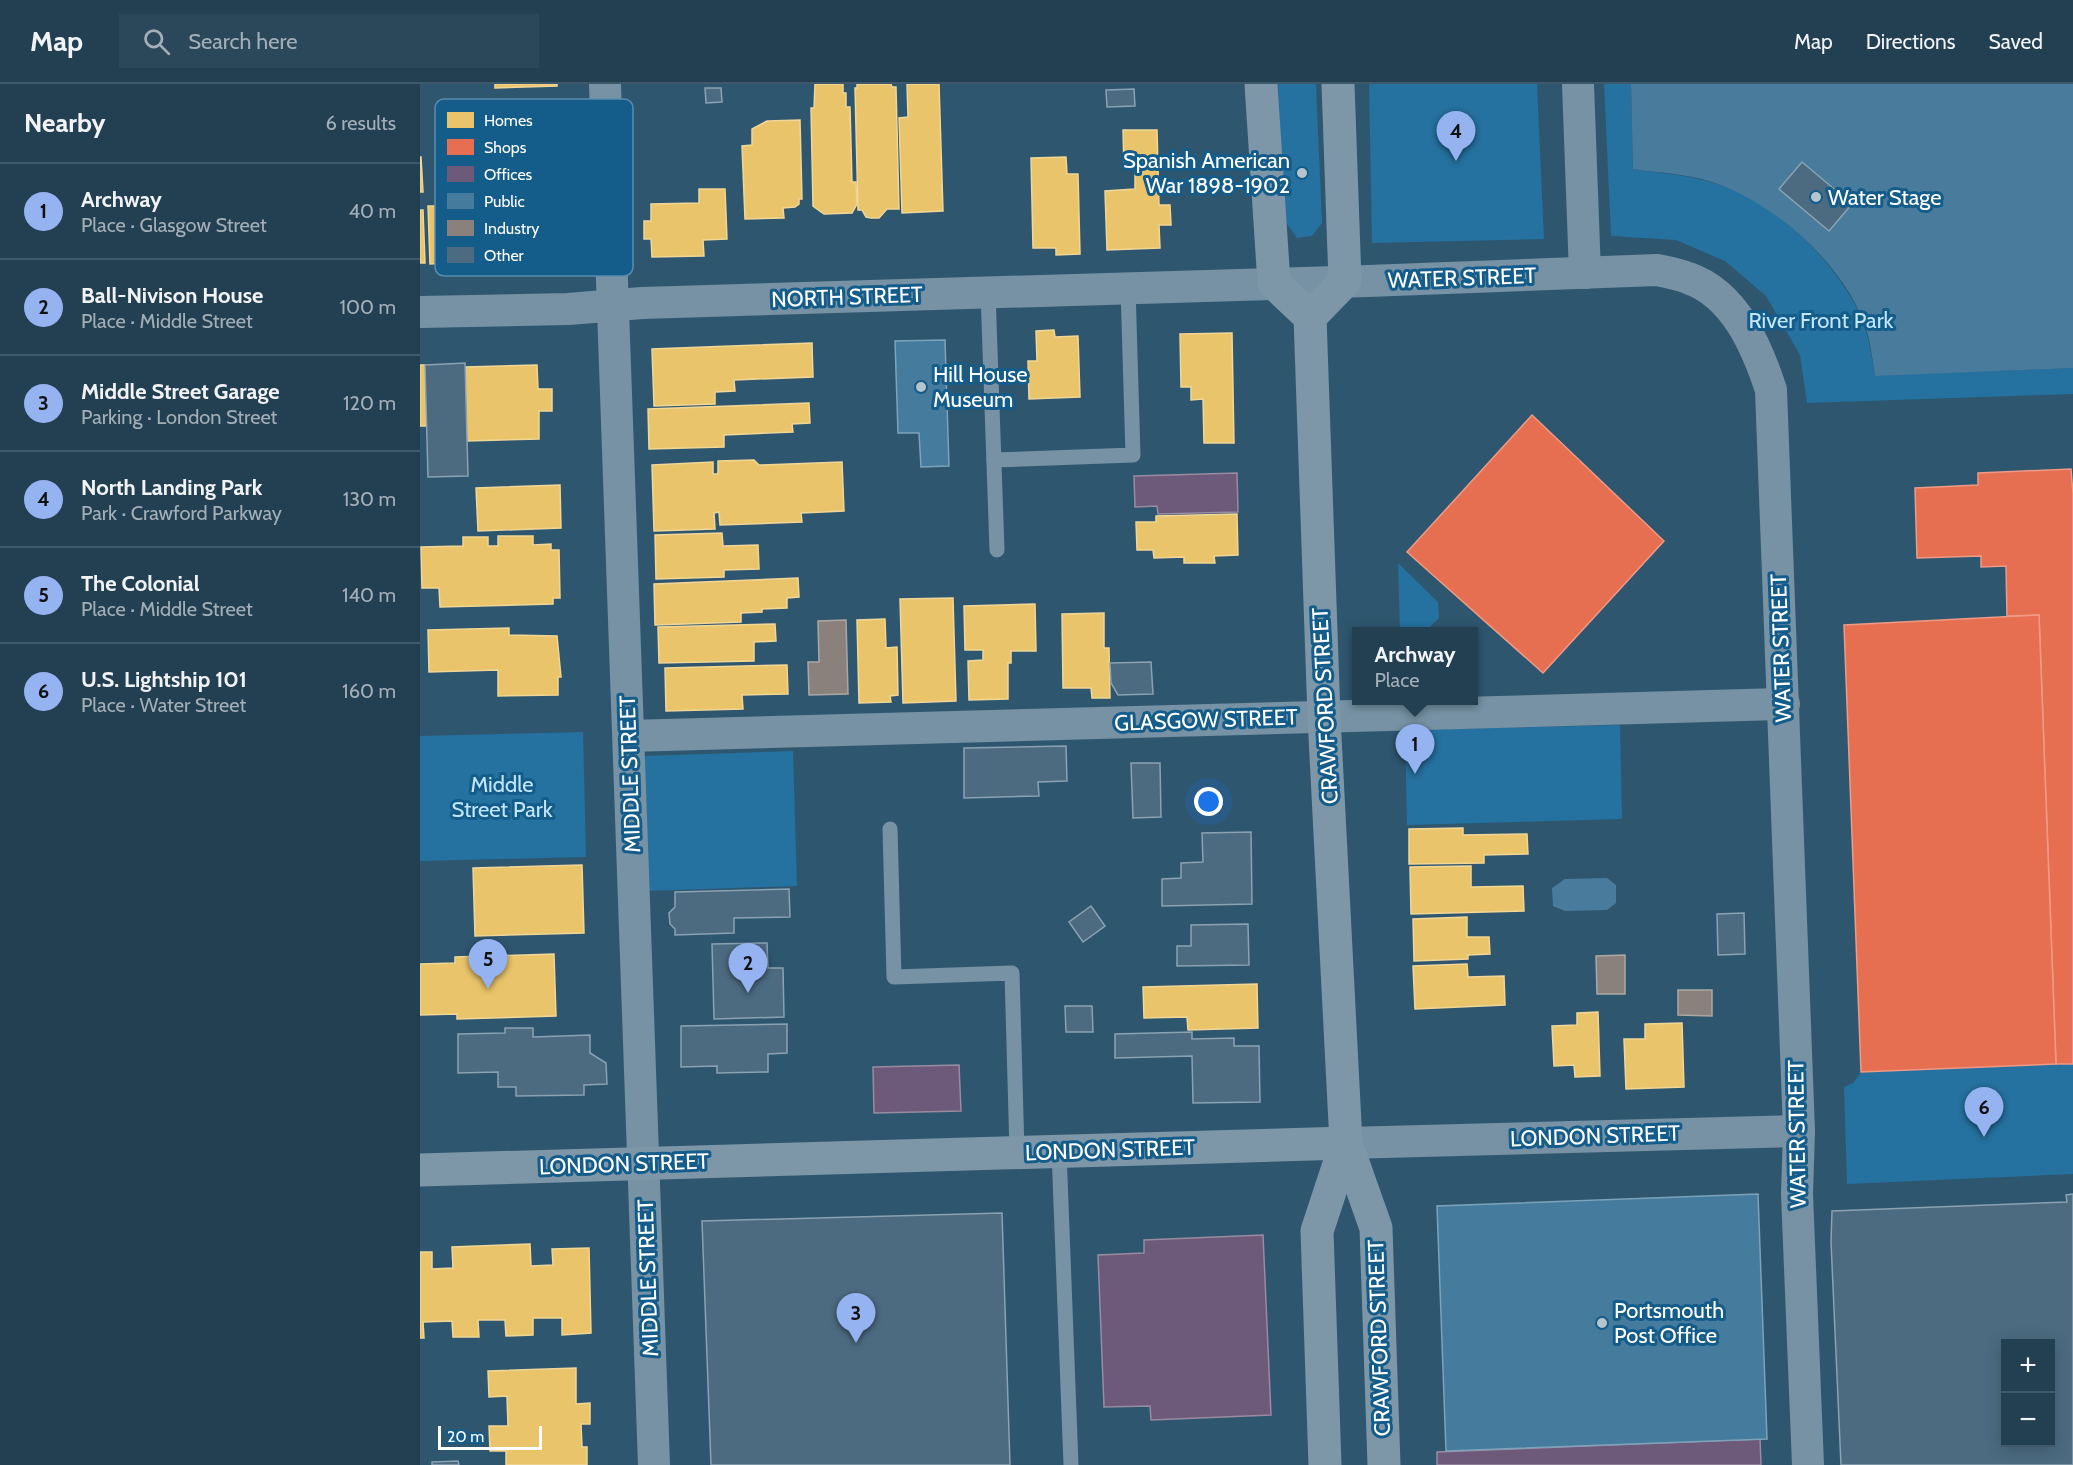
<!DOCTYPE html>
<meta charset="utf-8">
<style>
:root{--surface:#234053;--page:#2b475a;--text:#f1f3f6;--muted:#a3afb8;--line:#40596a;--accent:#95b2f1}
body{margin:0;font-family:Cabin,sans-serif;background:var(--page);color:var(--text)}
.controls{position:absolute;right:18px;bottom:18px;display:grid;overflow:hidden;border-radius:0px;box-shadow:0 3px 15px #0003}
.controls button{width:54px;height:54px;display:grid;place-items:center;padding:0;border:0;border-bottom:2px solid var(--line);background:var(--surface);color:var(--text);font:30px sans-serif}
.scale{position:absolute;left:18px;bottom:15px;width:104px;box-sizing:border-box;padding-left:6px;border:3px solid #fff;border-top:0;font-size:16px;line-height:21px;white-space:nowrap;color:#fff;-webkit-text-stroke:4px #145c8a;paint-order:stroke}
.you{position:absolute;left:789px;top:718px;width:21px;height:21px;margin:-15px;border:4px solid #fff;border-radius:50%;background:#1a73e8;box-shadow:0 0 0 9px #1a73e833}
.badge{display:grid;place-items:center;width:39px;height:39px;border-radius:50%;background:var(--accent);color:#111;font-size:20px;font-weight:700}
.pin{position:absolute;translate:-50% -50px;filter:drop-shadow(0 2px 3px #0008)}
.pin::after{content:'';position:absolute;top:32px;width:21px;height:18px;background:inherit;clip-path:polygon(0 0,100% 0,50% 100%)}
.popup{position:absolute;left:932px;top:543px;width:126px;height:78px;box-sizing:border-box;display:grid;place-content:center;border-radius:0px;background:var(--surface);filter:drop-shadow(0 2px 4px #0005);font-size:20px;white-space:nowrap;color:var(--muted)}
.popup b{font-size:22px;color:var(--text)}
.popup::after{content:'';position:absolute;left:50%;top:100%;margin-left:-12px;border:12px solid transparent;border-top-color:var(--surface)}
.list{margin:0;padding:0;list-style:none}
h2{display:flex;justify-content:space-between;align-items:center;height:78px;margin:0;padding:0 24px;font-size:26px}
h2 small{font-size:20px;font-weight:400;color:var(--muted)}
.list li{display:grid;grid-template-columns:39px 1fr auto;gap:18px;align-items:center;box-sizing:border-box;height:96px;padding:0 24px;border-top:2px solid var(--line)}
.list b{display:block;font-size:22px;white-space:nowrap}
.list p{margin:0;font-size:20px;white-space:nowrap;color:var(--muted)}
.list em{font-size:20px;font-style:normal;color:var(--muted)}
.icon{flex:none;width:33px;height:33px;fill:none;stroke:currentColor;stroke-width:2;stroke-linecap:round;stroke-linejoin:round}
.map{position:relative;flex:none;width:1653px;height:1381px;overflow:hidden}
header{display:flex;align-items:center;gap:36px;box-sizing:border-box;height:84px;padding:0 30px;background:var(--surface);border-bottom:2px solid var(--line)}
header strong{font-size:28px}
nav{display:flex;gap:33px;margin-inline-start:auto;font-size:21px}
.search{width:420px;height:54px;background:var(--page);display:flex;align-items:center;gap:15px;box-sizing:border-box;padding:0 21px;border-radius:0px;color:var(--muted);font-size:22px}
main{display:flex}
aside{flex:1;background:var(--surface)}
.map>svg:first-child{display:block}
</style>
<header>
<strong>Map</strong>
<div class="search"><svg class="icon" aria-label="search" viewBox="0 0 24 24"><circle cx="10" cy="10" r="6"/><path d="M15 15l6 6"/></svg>Search here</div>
<nav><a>Map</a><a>Directions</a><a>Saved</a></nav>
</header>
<main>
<aside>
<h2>Nearby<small>6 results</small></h2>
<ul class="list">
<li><span class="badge">1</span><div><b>Archway</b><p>Place · Glasgow Street</p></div><em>40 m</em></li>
<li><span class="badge">2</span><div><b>Ball-Nivison House</b><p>Place · Middle Street</p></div><em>100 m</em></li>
<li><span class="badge">3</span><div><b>Middle Street Garage</b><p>Parking · London Street</p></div><em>120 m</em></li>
<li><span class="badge">4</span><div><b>North Landing Park</b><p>Park · Crawford Parkway</p></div><em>130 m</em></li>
<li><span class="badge">5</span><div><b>The Colonial</b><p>Place · Middle Street</p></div><em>140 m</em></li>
<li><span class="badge">6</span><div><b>U.S. Lightship 101</b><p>Place · Water Street</p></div><em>160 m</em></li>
</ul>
</aside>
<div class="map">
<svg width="1653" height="1381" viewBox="0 0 1653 1381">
<rect width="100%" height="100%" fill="#2f566f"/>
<g fill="#25719f">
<path d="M858 0H896L902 139 892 152 877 154 865 137Z"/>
<path d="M949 0H1117L1124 155 952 159Z"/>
<path d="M1184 0H1211L1213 85C1240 89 1267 91 1294 99 1353 115 1410 172 1438 226 1448 246 1451 269 1455 291L1653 284V310L1387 319 1380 271 1346 212 1305 177 1256 156 1191 152Z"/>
<path d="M978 479 1018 518 1019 534 1006 547H980Z"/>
<path d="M1200 641 1202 735 987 741 985 646Z"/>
<path d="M163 648 166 773 0 777V652Z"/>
<path d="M373 667 377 802 227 807 223 672Z"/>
<path d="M1653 980V1090L1427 1100 1424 1003 1433 999 1441 988Z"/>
</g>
<g fill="#497b9c">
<path d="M1211 0H1653V284L1455 292C1453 278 1451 264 1448 251 1430 186 1360 123 1298 100 1272 90 1240 89 1213 85Z"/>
<path d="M1187 794 1196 801V819L1187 826 1145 827 1133 822 1132 804 1145 795Z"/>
</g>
<g fill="#e9c46a" stroke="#f0d697" stroke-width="1.5">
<path d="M75 0H137V2L75 4Z"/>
<path d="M395 0H423V9H426V23H430L432 98H436L437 120 432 129 404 130 393 122 391 24H394Z"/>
<path d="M437 0H471L472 3H476L479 125H467L459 134H451L446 133 442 126H438L435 4H437Z"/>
<path d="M487 0H519L523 127 482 129 479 34 488 33Z"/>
<path d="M380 36 382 115H379V120L375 123 363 124 364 134 325 135 322 62 332 61V45L347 37Z"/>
<path d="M703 46H737L739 121H750L751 141H739L740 164 687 166 685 107 715 105V83L704 84Z"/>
<path d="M0 73H1L3 108H0Z"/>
<path d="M646 73 647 90H658L660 170 636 171V164H613L611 74Z"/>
<path d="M42 88 46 178 10 180 8 122H16V113H19L18 89Z"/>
<path d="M101 92V107L138 106 141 171 117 172 118 184 95 185V173L60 175 58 128H71V109L74 108 73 93Z"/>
<path d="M279 105H305L307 155 283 156 284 172 232 173 231 155H224V137H231V120L279 119Z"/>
<path d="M0 126H3L5 179H0Z"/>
<path d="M634 246 635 253 658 252 660 313 609 315 608 277H617L616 247Z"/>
<path d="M812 249 814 359H784L783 315 771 316V303H761L760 250Z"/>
<path d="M392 259 393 293 314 296 315 307 295 308V320L234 322 232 265Z"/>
<path d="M0 281H5L6 342H0Z"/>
<path d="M117 281 118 305H132V327H119V355L47 357 45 283Z"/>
<path d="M389 319 390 339 372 340 373 348 304 351V363L229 365 228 325Z"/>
<path d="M334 376 339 381 422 378 424 427 381 429 382 438 300 441 299 428 294 429 295 445 234 447 232 381 293 378V390H298V377Z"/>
<path d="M140 401 141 444 58 447 56 404Z"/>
<path d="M817 430 818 471 794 472 795 479H764V473L734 474 733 466H717L716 438H736V432Z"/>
<path d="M302 449 303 462 338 461 339 485 304 486V493L236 495 235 451Z"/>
<path d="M78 452H113V461L131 460V466H139L140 514H133V520L20 523 19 504H2L1 463 43 462V453H68V462H78Z"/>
<path d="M378 494 379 513 367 514V524L342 525V528L321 529V538L235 541 234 500Z"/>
<path d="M533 514 536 617 483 619 480 515Z"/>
<path d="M615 520 616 567H591V579H588V615L549 616 548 577 563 576V566H545L544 522Z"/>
<path d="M684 529V564H689L690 614H672L671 604H643L642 530Z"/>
<path d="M465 535 466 564 477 563 478 611 470 612 471 618 439 619 437 536Z"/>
<path d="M355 540 356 557 334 558V577L239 579 238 543Z"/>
<path d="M89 544V551L137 552 141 593H138V611L78 612V586L9 588 8 546Z"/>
<path d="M367 581 368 610 322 611 323 625 246 627 245 584Z"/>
<path d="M1043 744V751L1107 750 1108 770 1064 771V779L989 780V745Z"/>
<path d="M162 781 164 849 55 852 53 784Z"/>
<path d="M1051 782V803L1103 802 1104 827 991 830 990 783Z"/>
<path d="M1047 833V853H1069L1070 870 1048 871V875L994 877 993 835Z"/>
<path d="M134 870 136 932 37 935V930L0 931V880L35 879V873Z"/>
<path d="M1047 880 1048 893 1084 892 1085 921 995 925 993 882Z"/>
<path d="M837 900 838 944 768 946 767 933 724 934 723 903Z"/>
<path d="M1178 928 1180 992 1155 993 1154 981 1134 982 1132 942 1157 941V929Z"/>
<path d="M1262 939 1264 1003 1206 1005 1204 955H1225V940Z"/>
<path d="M110 1160 111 1182 133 1181 132 1165 169 1164 171 1249 142 1251V1234H113V1251L86 1252 85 1236H58L59 1253H33L32 1237 3 1238 4 1254H0V1168H12V1185L33 1184 32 1163Z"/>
<path d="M156 1284V1320L170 1319V1340H161L162 1363H167V1381H86V1367H70L69 1342H88L87 1312 69 1313 68 1287Z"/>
</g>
<g fill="#e76f51" stroke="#ee9a85" stroke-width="1.5">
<path d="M1112 331 1244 457 1123 589 987 468Z"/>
<path d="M1651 385 1653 410V980H1636L1619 531 1587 532 1586 482 1561 483V472L1497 474 1495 404 1558 401V389Z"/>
<path d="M1619 531 1636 980 1441 988 1424 541Z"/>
</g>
<g fill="#6d597a" stroke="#998ba2" stroke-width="1.5">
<path d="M817 389 818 428 738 430 737 422 715 423 714 392Z"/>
<path d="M539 981 541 1027 454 1029 453 983Z"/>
<path d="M843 1151 851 1331 731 1336 730 1322 684 1323 678 1171 724 1169V1156Z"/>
<path d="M1340 1355 1341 1381H1017V1368Z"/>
</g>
<g fill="#457b9d" stroke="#7da3ba" stroke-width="1.5">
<path d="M525 256 529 382 501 383 499 349H478L475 257Z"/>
<path d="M1338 1110 1347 1355 1026 1367 1017 1122Z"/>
</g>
<g fill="#8a817c" stroke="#ada7a3" stroke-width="1.5">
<path d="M426 536 428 610 389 611 388 578H399L398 537Z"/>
<path d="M1205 871V910H1177L1176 872Z"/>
<path d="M1258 906H1292V932L1258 931Z"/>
</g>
<g fill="#4c6b80" stroke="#8aa2b2" stroke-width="1.5" fill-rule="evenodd">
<path d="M285 4H301L302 18 286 19Z"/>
<path d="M714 5 715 22 687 23 686 6Z"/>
<path d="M1382 78 1432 120 1409 147 1359 105Z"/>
<path d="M45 279 48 392 8 393 5 281Z"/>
<path d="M731 578 733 610 698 611 691 599 690 579Z"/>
<path d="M646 662 647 697 618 698 619 712 544 714V664Z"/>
<path d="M711 679H740L741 733 713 734Z"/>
<path d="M831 748 832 820 742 822V795L761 794V779L783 778 782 749Z"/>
<path d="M369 805 370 833 314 834V849L255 851V845L250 840 249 829 255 823V808Z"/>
<path d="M671 822 685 842 663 858 649 838Z"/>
<path d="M1324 829 1325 870 1298 871 1297 830Z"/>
<path d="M828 840 829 881 757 882V862H771V841Z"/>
<path d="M347 859 348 884H363L364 933 294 935 292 860Z"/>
<path d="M645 922H672L673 948H646Z"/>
<path d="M367 940V969L348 970V988L297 989V982L261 983V942Z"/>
<path d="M85 944H113V953L170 951V969L186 979 187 1000 164 1001V1011L96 1012V1003H78V988L38 989V950L85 949Z"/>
<path d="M772 948V955L814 954V962H839L840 1018 773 1019 772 972 695 974V950Z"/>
<path d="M1653 1110V1381H1421L1411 1158 1412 1127 1647 1118 1646 1111ZM1586 1260H1630V1358H1586Z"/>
<path d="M582 1129 590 1381H291L282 1137Z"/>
<path d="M38 1377 39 1381H12V1378Z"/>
</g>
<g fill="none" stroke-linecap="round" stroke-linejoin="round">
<g stroke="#7692a4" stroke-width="15">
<path d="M568 208 577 466"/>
<path d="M574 376 713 371 708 204"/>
<path d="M470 745 474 893 592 889 597 1068"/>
<path d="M639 1067 651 1381"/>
</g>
<g stroke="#7692a4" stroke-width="32">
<path d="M185 0 234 1381"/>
<path d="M1158 0 1165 189"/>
<path d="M0 228 148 225 222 219 948 197 1237 186C1247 188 1258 190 1268 194 1315 210 1337 263 1351 306L1379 1047 1377 1110 1388 1381"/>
<path d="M209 652 1364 620"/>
<path d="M926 1059 1379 1047"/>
</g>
<g stroke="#7d97a8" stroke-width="33">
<path d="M841 0 854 199 890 233 904 633 926 1059 956 1144 964 1381"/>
<path d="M890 233 925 197 918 0"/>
<path d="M0 1086 926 1059"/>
<path d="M905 1381 897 1147 926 1059"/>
</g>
</g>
<g fill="#b6c4cd" stroke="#145c8a" stroke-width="2">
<circle cx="882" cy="89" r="6"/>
<circle cx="1396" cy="113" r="6"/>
<circle cx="501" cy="303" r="6"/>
<circle cx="1182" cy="1239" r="6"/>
</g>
<g text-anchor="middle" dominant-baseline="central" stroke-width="6" stroke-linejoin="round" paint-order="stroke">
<g font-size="22" fill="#fff" stroke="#145c8a" text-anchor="start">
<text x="870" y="76" text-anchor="end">Spanish American<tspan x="870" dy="25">War 1898-1902</tspan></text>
<text x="1408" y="113">Water Stage</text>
<text x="513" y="290">Hill House<tspan x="513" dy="25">Museum</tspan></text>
<text x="1194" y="1226">Portsmouth<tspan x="1194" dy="25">Post Office</tspan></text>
</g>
<g font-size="22" fill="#fff" stroke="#145c8a">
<text transform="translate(1042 194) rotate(-2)">WATER STREET</text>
<text transform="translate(427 213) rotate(-2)">NORTH STREET</text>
<text transform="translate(1361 564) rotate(-92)">WATER STREET</text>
<text transform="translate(905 622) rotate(-93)">CRAWFORD STREET</text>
<text transform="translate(786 636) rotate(-2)">GLASGOW STREET</text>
<text transform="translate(210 690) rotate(-92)">MIDDLE STREET</text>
<text transform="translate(1377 1050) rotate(-91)">WATER STREET</text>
<text transform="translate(1175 1052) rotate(-2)">LONDON STREET</text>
<text transform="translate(690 1066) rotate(-2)">LONDON STREET</text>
<text transform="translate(204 1080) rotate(-2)">LONDON STREET</text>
<text transform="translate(228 1194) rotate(-92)">MIDDLE STREET</text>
<text transform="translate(959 1254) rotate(-92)">CRAWFORD STREET</text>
</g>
<g font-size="22" fill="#c2e6fb" stroke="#145c8a">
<text x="1401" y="236">River Front Park</text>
<text x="82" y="700">Middle<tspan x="82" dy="25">Street Park</tspan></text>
</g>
</g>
<rect x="15" y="15" width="198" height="177" rx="9" fill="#145c8a" stroke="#5a8dad" stroke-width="1.5"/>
<rect x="27" y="28" width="27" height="16" fill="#e9c46a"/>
<rect x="27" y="55" width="27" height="16" fill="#e76f51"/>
<rect x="27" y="82" width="27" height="16" fill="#6d597a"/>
<rect x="27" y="109" width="27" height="16" fill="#457b9d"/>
<rect x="27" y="136" width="27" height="16" fill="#8a817c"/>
<rect x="27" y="163" width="27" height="16" fill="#4c6b80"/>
<g font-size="16" fill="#fff">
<text x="64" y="42">Homes</text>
<text x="64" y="69">Shops</text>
<text x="64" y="96">Offices</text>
<text x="64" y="123">Public</text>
<text x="64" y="150">Industry</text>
<text x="64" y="177">Other</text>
</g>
</svg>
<div class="controls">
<button>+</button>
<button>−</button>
</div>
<div class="scale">20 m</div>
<div class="you"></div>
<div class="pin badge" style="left:995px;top:690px">1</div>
<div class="popup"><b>Archway</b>Place</div>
<div class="pin badge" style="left:328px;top:909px">2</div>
<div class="pin badge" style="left:436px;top:1259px">3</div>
<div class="pin badge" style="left:1036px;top:77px">4</div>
<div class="pin badge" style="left:68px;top:905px">5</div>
<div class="pin badge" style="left:1564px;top:1053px">6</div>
</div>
</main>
